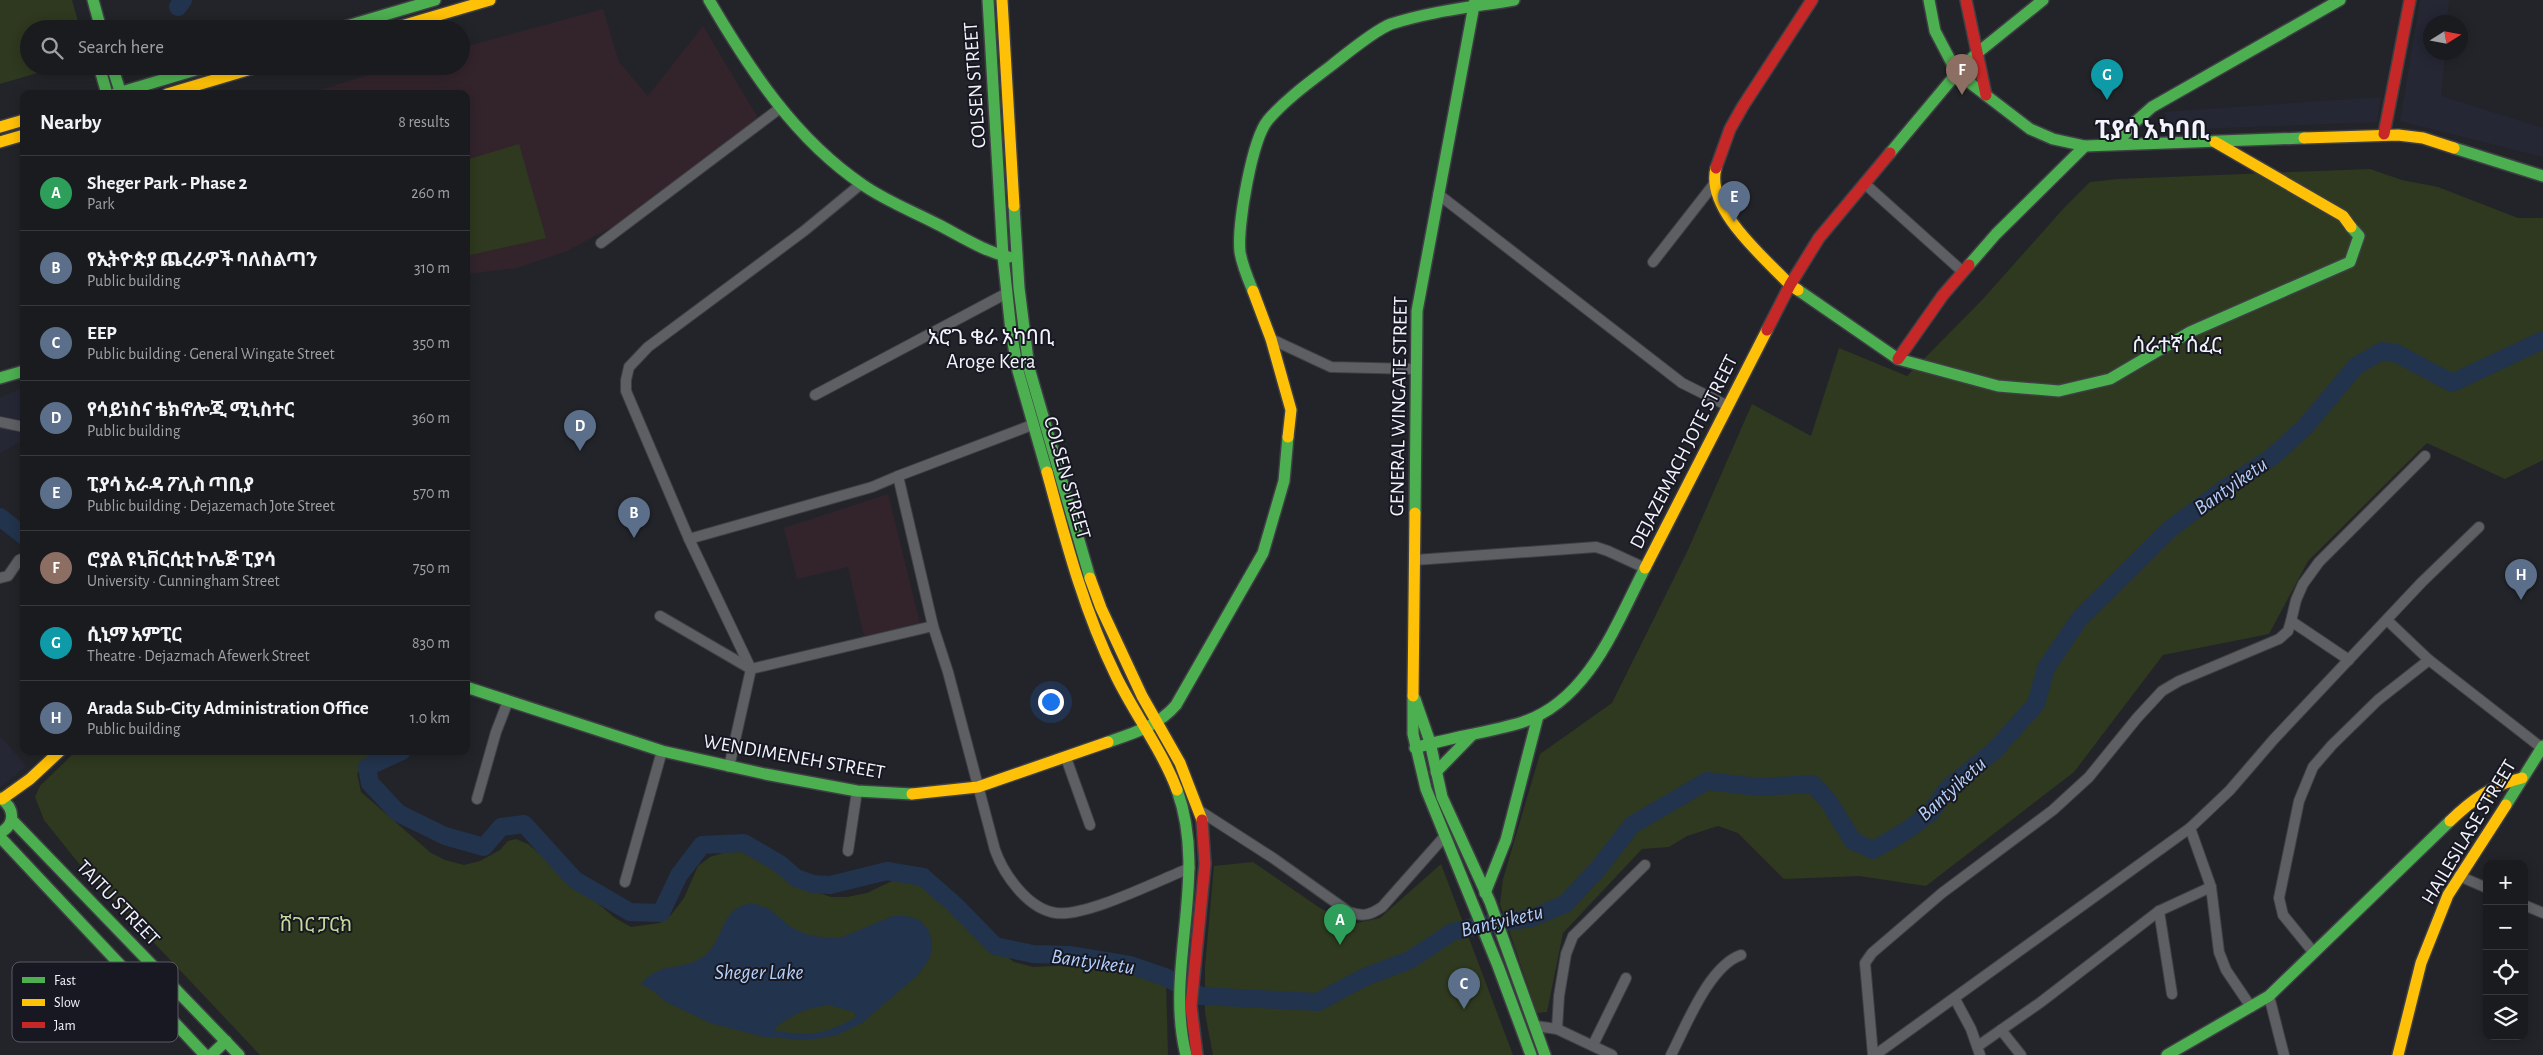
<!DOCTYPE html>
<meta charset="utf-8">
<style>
:root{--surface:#1a1b1f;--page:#232428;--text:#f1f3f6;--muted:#9fa1a4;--line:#38393d;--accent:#2563eb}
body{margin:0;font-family:"Alegreya Sans","Noto Sans Ethiopic",sans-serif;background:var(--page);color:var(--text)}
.controls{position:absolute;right:15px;bottom:15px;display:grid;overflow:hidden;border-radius:10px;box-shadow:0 2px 12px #0003}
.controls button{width:45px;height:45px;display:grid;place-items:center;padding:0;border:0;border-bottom:1px solid var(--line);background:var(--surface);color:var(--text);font:25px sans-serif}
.compass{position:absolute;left:2423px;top:15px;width:45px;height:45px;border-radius:50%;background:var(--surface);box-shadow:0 2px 12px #0003;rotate:79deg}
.you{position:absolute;left:1050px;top:701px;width:18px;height:18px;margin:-12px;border:4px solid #fff;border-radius:50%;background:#1a73e8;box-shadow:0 0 0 8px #1a73e833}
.badge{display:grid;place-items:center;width:32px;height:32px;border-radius:50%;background:var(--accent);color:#fff;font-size:16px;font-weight:700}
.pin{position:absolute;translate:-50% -41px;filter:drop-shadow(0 1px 2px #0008)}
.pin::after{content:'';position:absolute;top:26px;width:18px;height:15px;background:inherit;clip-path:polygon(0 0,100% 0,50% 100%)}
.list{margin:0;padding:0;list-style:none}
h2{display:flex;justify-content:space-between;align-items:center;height:65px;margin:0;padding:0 20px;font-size:21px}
h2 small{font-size:16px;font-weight:400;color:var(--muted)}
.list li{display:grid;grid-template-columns:32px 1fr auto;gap:15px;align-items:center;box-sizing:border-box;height:75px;padding:0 20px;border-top:1px solid var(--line)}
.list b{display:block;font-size:19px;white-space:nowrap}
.list p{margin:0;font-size:16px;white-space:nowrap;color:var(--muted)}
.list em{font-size:16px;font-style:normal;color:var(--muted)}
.icon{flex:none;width:28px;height:28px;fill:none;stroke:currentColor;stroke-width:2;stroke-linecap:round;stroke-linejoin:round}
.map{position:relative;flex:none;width:2543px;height:1055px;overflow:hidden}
.search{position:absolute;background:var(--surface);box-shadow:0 2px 12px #0003;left:20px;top:20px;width:450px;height:55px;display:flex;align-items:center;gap:12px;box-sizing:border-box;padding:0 18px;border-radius:28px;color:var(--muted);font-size:19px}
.panel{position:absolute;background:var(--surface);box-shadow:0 2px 12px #0003;left:20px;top:90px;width:450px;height:665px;border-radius:10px}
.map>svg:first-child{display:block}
</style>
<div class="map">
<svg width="2543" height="1055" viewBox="0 0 2543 1055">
<rect width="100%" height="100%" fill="#232429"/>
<g fill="#252735">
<path d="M2420 0H2449L2447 22H2430V52L2445 53 2441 96 2543 128V157L2400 121Z"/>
<path d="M2381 97 2377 122 2173 130 2164 112Z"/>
<path d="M24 387V440L0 453V398Z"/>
<path d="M0 736 26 766 1 787 0 786Z"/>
</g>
<g fill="#33242c">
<path d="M603 9 619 62 648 96 703 26 758 118 616 225 567 251 516 268 466 274V94H307L397 66H461V48Z"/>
<path d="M888 494 920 624 864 636 848 567 797 579 784 528Z"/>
</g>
<g fill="#2f391f">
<path d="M0 0H72L80 29H29V66H61L0 84Z"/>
<path d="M519 144 546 238 466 256V160Z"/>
<path d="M2370 169 2402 180 2438 187 2518 218H2543V460L2505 479 2427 443 2308 561 2269 634 2163 655 2074 772 1926 886 1859 876 1784 879 1738 833 1718 826 1687 836 1669 847 1642 849 1563 933 1547 1012 1537 1013 1500 904 1503 879 1540 754 1612 703 1688 550 1752 404 1811 436 1839 348 1907 376 1983 299 2063 209 2090 182 2118 179Z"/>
<path d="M76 751H377L365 760 357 774 361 792 431 853 445 860 464 865 480 861 500 850 508 841 516 839 528 844 615 918 631 927 660 923 671 915 684 898 698 866 710 857 726 852H742L754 857 802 887 831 897H847L867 893 892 881 906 880 923 883 941 893 975 933 1014 962 1033 967 1080 965 1166 982 1168 1055H260L76 860 44 820 35 797 40 786Z"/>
<path d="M1253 862 1320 908 1352 924 1380 918 1441 864 1513 1055H1213L1205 1013V967L1214 866Z"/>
</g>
<path fill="#22334d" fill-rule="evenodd" d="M752 903 769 909 791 927 805 934 822 937 840 938 893 916H906L920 920 929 931 932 944 930 958 918 975 862 1023 837 1035 822 1038 805 1040 764 1037 710 1023 666 1002 655 992 641 984C662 959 682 973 705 955 726 938 718 909 752 903ZM829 1005 854 1012 856 1017C825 1035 811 1036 776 1031L775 1028C793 1014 806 1008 829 1005Z"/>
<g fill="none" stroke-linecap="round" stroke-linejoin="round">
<g stroke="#22334d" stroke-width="18">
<path d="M178 7 183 0"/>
<path d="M0 517 24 536"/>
<path d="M402 751 367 767 370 783 398 813 445 836 484 847 501 827 524 824 575 880 630 912 661 913 679 875 702 845 744 843 780 864 796 878 813 884 830 885 887 871 923 877 956 906 995 946 1033 954 1069 955 1130 965 1165 977 1201 996 1318 1002 1365 977 1410 960 1452 932 1483 925 1532 918 1565 904 1597 870 1632 825 1707 781 1759 787 1813 784 1829 802 1853 841 1873 850 1906 831 1931 812 1948 788 1995 750 2036 704 2046 668 2080 618 2170 529 2224 489 2272 457 2305 427 2356 366 2382 351 2396 353 2452 383 2543 340"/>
</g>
<g stroke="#3e3f44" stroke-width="12">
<g id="street">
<path d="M1864 183 1963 272"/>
<path d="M861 184 804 231 648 347 629 367 626 380V391L689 539 751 669 933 626 948 672 995 850C1004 875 1028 909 1056 913 1087 917 1159 880 1190 868"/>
<path d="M1438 194 1682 383 1728 406"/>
<path d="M601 243 779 109"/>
<path d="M1653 262 1714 184"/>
<path d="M1271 339 1331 367 1415 369"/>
<path d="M815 395 1007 293"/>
<path d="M0 422 24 427"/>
<path d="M689 539 872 487 898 476"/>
<path d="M1415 560 1596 547 1608 551 1645 568"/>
<path d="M0 578 8 576 19 560 24 558"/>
<path d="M660 616 751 669 729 767"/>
<path d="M2387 620 2429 660 2542 748"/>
<path d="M2291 621 2296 600 2303 584 2319 562 2425 456"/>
<path d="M933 626 898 476 1032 425"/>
<path d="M1066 758 1090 825"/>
<path d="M477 799 496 732 508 701"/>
<path d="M1200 811 1273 858 1349 912C1363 917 1370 915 1382 907L1444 837"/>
<path d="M2190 828 2211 887 2219 952 2226 970 2251 1007"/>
<path d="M848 851 857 791"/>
<path d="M2459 876 2487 888"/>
<path d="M625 882 662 751"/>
<path d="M2524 905 2543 913"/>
<path d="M2159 911 2172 994"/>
<path d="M2314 953 2283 915 2279 898 2299 801 2313 767 2332 745 2378 700 2429 660"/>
<path d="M2269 996 2284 1055"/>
<path d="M1955 999 1971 1029 1980 1055"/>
<path d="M1536 1026 1557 1029"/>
<path d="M2001 1030 2021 1055"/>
<path d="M1593 1045 1626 978"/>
<path d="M1978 1046 2041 1002 2159 911 2211 887"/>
<path d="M1612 1055 1557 1029 1559 996 1566 954 1573 936 1645 865"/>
<path d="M1671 1055C1686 1026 1709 966 1741 955"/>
<path d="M1873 1055 1865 963 1872 953 1942 893 2053 810 2089 777 2137 718 2162 691 2179 681 2279 639 2288 631 2291 621 2349 660"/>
<path d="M1875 1055 2190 828 2230 790 2274 739 2422 582 2479 527"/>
</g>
</g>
<g stroke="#3e3f44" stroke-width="14">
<g id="fast">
<path d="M93 0 101 29"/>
<path d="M709 0C750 70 795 139 863 185 886 201 912 211 937 224 961 236 983 251 1009 257"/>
<path d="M988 0 1003 256 1011 331 1018 371 1047 472"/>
<path d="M1929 0 1935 31 1957 73 2030 129 2053 139 2085 146 2304 138"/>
<path d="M337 29 435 0"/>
<path d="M99 66 107 94"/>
<path d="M112 66 121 94"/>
<path d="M115 94 209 66"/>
<path d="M2117 144 2134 123 2152 107 2340 0"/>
<path d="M2454 148 2543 176"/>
<path d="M1890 153 1957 73 1976 54 2043 0"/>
<path d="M1014 206 1019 288 1029 368 1090 578"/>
<path d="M1969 265 1996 234 2085 146"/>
<path d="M1798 290 1898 359 1998 386 2059 391 2110 379 2190 332 2350 262 2359 236 2351 227"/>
<path d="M1253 291C1248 279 1242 265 1240 252 1237 226 1252 139 1268 120 1286 99 1310 82 1332 65 1346 54 1375 30 1391 24 1431 11 1473 7 1514 0"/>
<path d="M0 378 24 371"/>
<path d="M1415 513 1417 311 1475 0"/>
<path d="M466 687 662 751 765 774 857 791 912 794"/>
<path d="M1413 696V734L1426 789 1498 966 1531 1055"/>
<path d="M1415 699 1430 742 1442 797 1490 902 1545 1055"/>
<path d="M1108 742C1134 733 1158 726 1176 705L1263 553 1284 481 1288 437"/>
<path d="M1415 748C1450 737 1488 733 1523 722 1589 700 1616 624 1645 568"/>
<path d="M1436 772 1472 735"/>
<path d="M1177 790C1209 878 1164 968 1186 1055"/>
<path d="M0 798C15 808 16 824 0 833"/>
<path d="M2506 805 2543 746"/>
<path d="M12 820 239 1055"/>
<path d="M0 837 205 1055"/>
<path d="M1485 893 1506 840 1538 716"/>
<path d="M141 989 158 971"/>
<path d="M211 1055 226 1041"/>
<path d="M2167 1055 2269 996 2450 821"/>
</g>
</g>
<g stroke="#3e3f44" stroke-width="14">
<g id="slow">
<path d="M1002 0 1014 206"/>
<path d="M391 29 490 0"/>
<path d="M167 94 261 66"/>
<path d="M0 127 24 120"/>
<path d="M2304 138 2398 135 2423 138 2454 148"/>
<path d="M0 142 24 135"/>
<path d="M2215 142 2343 216 2351 227"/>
<path d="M1716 168C1705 209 1765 258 1790 285L1798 290"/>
<path d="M1253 291 1271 339 1291 410 1288 437"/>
<path d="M1047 472C1066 542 1084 611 1116 676 1135 715 1162 750 1177 790"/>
<path d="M1645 568 1767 330"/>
<path d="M1090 578 1101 608 1142 696 1180 763 1202 820"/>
<path d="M1413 696 1415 513"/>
<path d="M912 794 978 787 1108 742"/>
<path d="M2 799 30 779 60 751"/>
<path d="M2450 821C2472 800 2492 785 2522 778"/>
<path d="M2398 1055 2421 963 2448 895 2506 805"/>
</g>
</g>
<g stroke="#3e3f44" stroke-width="14">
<g id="jam">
<path d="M1966 0 1986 95"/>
<path d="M2384 134 2410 0"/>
<path d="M1716 168 1730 129 1743 106 1812 0"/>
<path d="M1767 330 1790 285 1819 238 1890 153"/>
<path d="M1898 359 1943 295 1969 265"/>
<path d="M1197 1055 1191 1006 1205 864 1202 820"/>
</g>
</g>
<use href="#street" stroke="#5e5f63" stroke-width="10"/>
<use href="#fast" stroke="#4caf50" stroke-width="11"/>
<use href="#slow" stroke="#ffc107" stroke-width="11"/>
<use href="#jam" stroke="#c62828" stroke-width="11"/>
</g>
<g text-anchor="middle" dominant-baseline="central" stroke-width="4" stroke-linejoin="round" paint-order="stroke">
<g font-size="20" fill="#f2f3fb" stroke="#171822">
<text transform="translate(975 85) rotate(-94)">COLSEN STREET</text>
<text transform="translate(1399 406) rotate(-89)">GENERAL WINGATE STREET</text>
<text transform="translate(1684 452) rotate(-63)">DEJAZEMACH JOTE STREET</text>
<text transform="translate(1067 478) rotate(74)">COLSEN STREET</text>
<text transform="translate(794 757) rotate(10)">WENDIMENEH STREET</text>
<text transform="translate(2469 832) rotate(-59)">HAILESILASE STREET</text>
<text transform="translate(118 903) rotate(46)">TAITU STREET</text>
</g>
<g font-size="20" fill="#c3da9b" stroke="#171822">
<text x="316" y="925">ሸገር ፓርክ</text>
</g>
<g font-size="21" fill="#f2f3fb" stroke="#171822">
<text x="991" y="337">አሮጌ ቄራ አካባቢ<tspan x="991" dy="24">Aroge Kera</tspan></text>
<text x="2177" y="345">ሰራተኛ ሰፈር</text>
</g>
<g font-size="21" font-style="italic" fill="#b3d0fc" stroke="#171822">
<text transform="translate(2231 486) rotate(-35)">Bantyiketu</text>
<text transform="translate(1952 789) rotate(-42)">Bantyiketu</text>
<text transform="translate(1502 921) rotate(-13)">Bantyiketu</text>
<text transform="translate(1093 962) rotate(8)">Bantyiketu</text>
<text x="759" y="972">Sheger Lake</text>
</g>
<g font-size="25" font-weight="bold" fill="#f2f3fb" stroke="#171822">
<text x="2152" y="130">ፒያሳ አካባቢ</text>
</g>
</g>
<rect x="12" y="962" width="166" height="80" rx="8" fill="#171822" stroke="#595a63" stroke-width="1"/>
<rect x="22" y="977" width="23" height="6" fill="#4caf50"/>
<rect x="22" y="999" width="23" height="7" fill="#ffc107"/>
<rect x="22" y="1022" width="23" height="6" fill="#c62828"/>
<g font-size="14" fill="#f2f3fb">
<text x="54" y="985">Fast</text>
<text x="54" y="1007">Slow</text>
<text x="54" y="1030">Jam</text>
</g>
</svg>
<div class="controls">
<button>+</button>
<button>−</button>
<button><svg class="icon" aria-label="locate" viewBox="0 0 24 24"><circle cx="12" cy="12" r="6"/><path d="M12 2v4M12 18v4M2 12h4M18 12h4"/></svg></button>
<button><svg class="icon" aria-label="layers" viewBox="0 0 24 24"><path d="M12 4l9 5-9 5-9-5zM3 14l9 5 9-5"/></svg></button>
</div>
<svg class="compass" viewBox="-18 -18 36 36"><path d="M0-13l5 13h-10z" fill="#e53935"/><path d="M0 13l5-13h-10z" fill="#9fa1a4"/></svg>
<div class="you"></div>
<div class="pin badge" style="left:1340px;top:945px;background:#2e9e5b">A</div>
<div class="pin badge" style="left:634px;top:538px;background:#5c6f8a">B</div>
<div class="pin badge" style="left:1464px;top:1009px;background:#5c6f8a">C</div>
<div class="pin badge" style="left:580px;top:451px;background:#5c6f8a">D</div>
<div class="pin badge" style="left:1734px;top:222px;background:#5c6f8a">E</div>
<div class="pin badge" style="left:1962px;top:95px;background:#8d6e63">F</div>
<div class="pin badge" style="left:2107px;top:100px;background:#0f9aa8">G</div>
<div class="pin badge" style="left:2521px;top:600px;background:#5c6f8a">H</div>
<div class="search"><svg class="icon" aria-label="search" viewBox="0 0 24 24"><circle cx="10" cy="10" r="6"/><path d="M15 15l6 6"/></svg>Search here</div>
<section class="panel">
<h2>Nearby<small>8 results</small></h2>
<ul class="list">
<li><span class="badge" style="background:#2e9e5b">A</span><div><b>Sheger Park - Phase 2</b><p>Park</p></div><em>260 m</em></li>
<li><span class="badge" style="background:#5c6f8a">B</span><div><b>የኢትዮጵያ ጨረራዎች ባለስልጣን</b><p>Public building</p></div><em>310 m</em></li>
<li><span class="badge" style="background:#5c6f8a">C</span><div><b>EEP</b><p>Public building · General Wingate Street</p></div><em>350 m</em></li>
<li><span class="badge" style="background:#5c6f8a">D</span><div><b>የሳይነስና ቴክኖሎጂ ሚኒስተር</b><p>Public building</p></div><em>360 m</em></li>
<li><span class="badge" style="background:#5c6f8a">E</span><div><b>ፒያሳ አራዳ ፖሊስ ጣቢያ</b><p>Public building · Dejazemach Jote Street</p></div><em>570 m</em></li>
<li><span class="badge" style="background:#8d6e63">F</span><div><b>ሮያል ዩኒቨርሲቲ ኮሌጅ ፒያሳ</b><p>University · Cunningham Street</p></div><em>750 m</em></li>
<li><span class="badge" style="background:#0f9aa8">G</span><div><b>ሲኒማ አምፒር</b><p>Theatre · Dejazmach Afewerk Street</p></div><em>830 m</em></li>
<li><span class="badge" style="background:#5c6f8a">H</span><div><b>Arada Sub-City Administration Office</b><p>Public building</p></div><em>1.0 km</em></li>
</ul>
</section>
</div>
